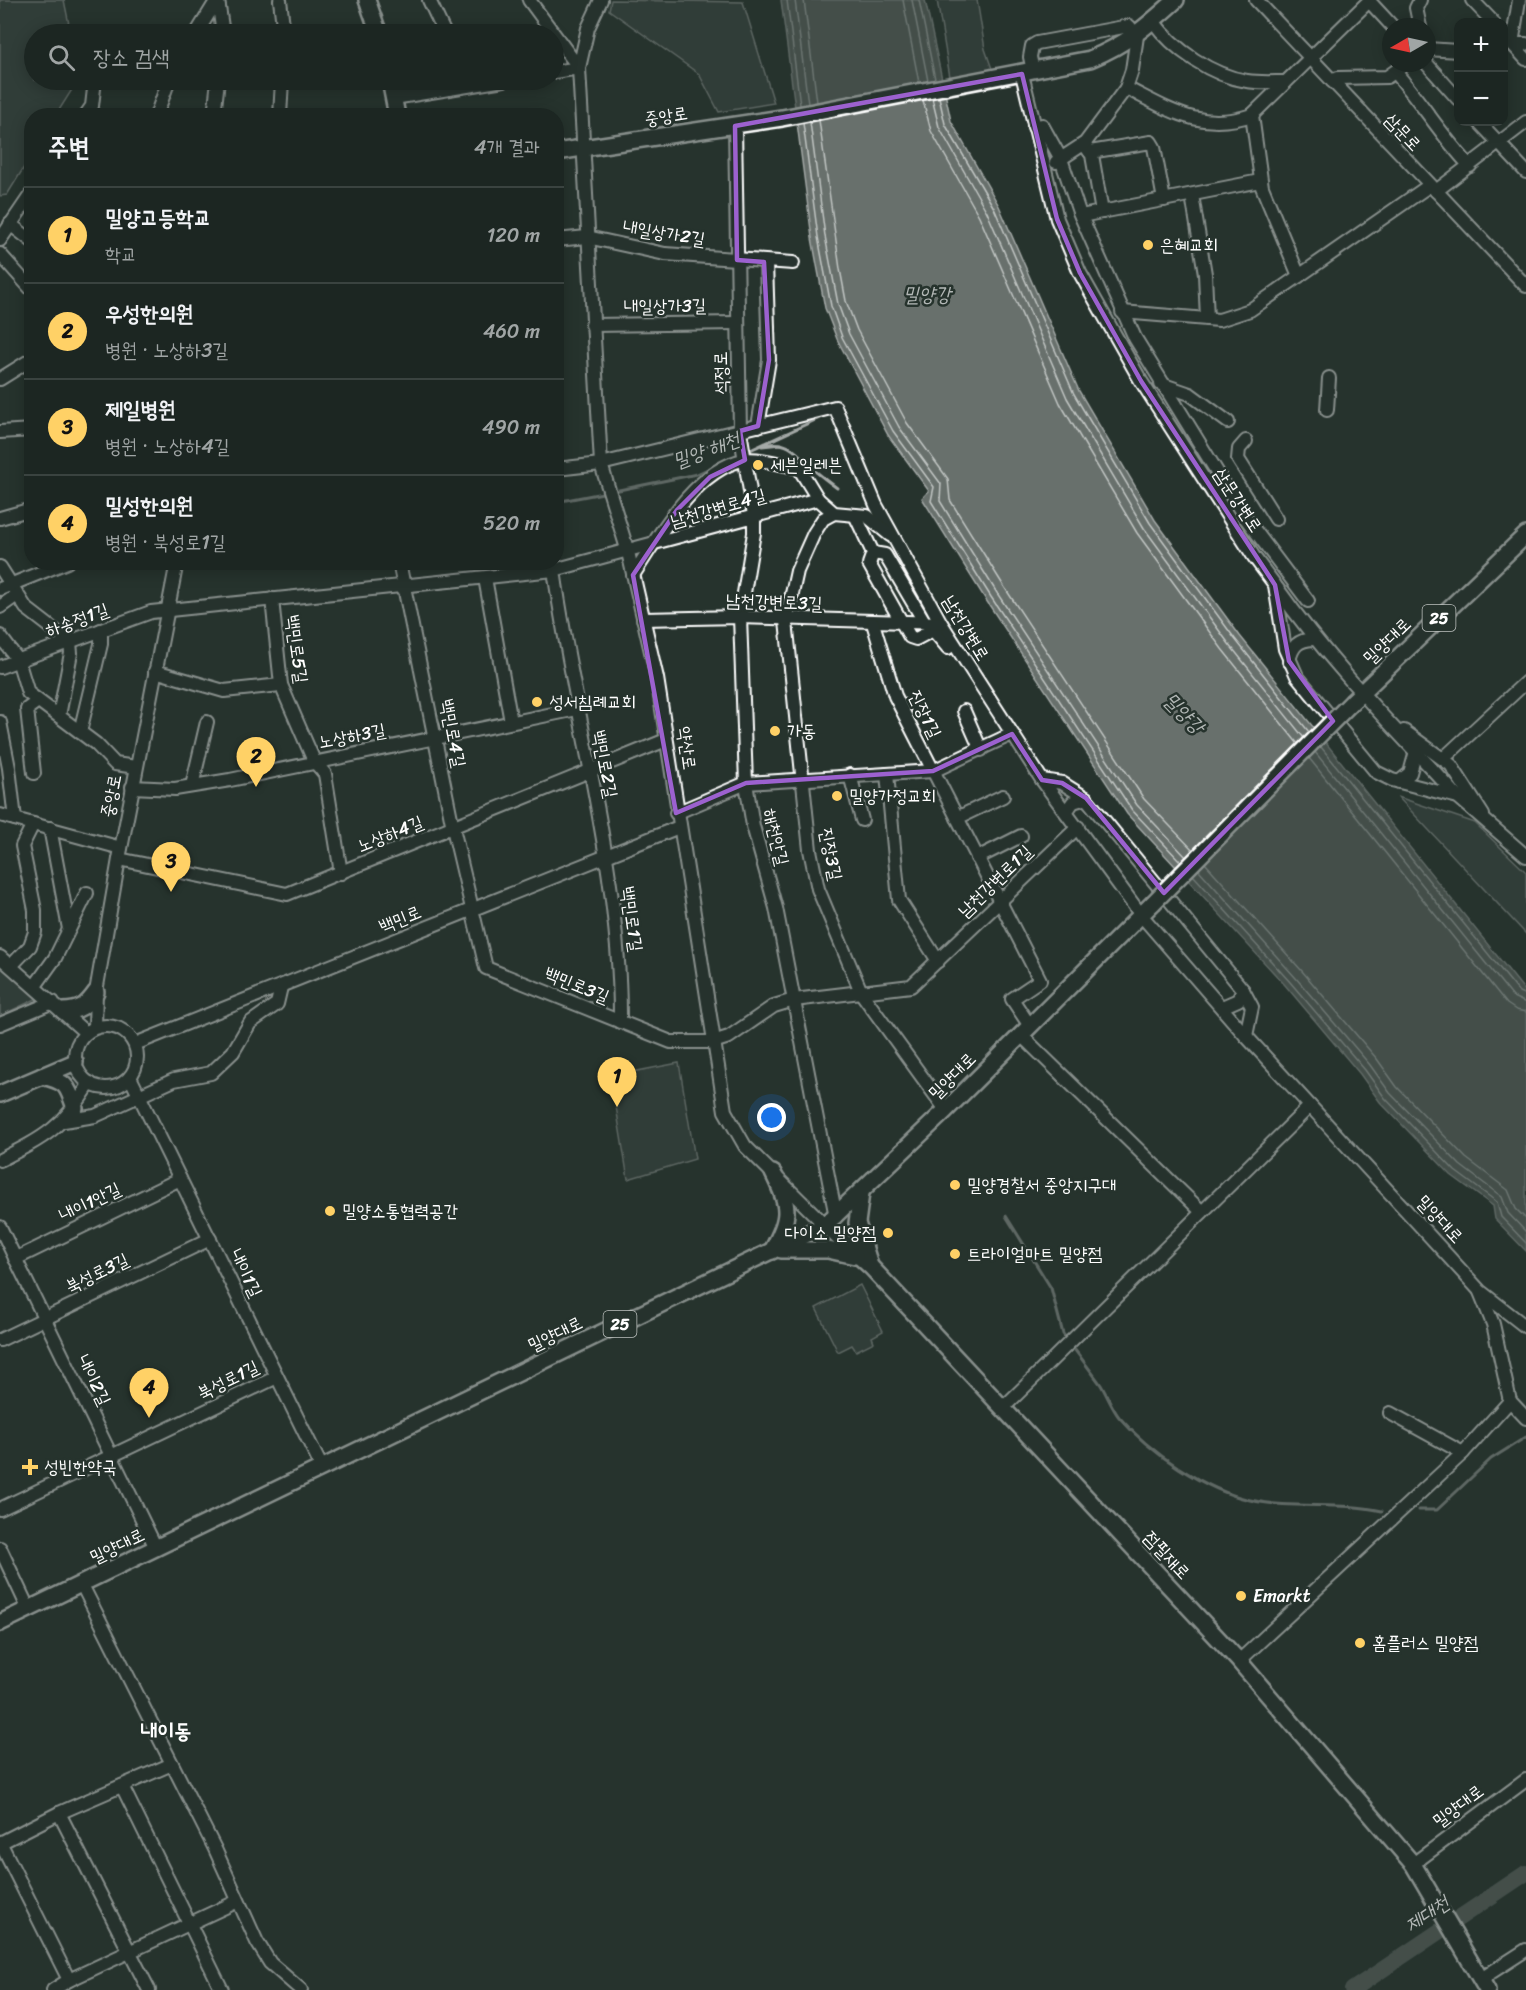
<!DOCTYPE html>
<html lang="ko">
<meta charset="utf-8">
<style>
:root{--surface:#1c2622;--page:#29322f;--text:#f1f3f6;--muted:#a0a5a5;--line:#3a4340;--accent:#ffd166}
body{margin:0;font-family:Sriracha,"Poor Story",sans-serif;background:var(--page);color:var(--text)}
.controls{position:absolute;right:18px;top:18px;display:grid;overflow:hidden;border-radius:12px;box-shadow:0 3px 15px #0003}
.controls button{width:54px;height:54px;display:grid;place-items:center;padding:0;border:0;border-bottom:2px solid var(--line);background:var(--surface);color:var(--text);font:30px sans-serif}
.compass{position:absolute;left:1382px;top:18px;width:54px;height:54px;border-radius:50%;background:var(--surface);box-shadow:0 3px 15px #0003;rotate:261deg}
.you{position:absolute;left:772px;top:1118px;width:21px;height:21px;margin:-15px;border:4px solid #fff;border-radius:50%;background:#1a73e8;box-shadow:0 0 0 9px #1a73e833}
.badge{display:grid;place-items:center;width:39px;height:39px;border-radius:50%;background:var(--accent);color:#111;font-size:20px;font-weight:700}
.pin{position:absolute;translate:-50% -50px;filter:drop-shadow(0 2px 3px #0008)}
.pin::after{content:'';position:absolute;top:32px;width:21px;height:18px;background:inherit;clip-path:polygon(0 0,100% 0,50% 100%)}
.list{margin:0;padding:0;list-style:none}
h2{display:flex;justify-content:space-between;align-items:center;height:78px;margin:0;padding:0 24px;font-size:26px}
h2 small{font-size:20px;font-weight:400;color:var(--muted)}
.list li{display:grid;grid-template-columns:39px 1fr auto;gap:18px;align-items:center;box-sizing:border-box;height:96px;padding:0 24px;border-top:2px solid var(--line)}
.list b{display:block;font-size:22px;white-space:nowrap}
.list p{margin:0;font-size:20px;white-space:nowrap;color:var(--muted)}
.list em{font-size:20px;font-style:normal;color:var(--muted)}
.icon{flex:none;width:33px;height:33px;fill:none;stroke:currentColor;stroke-width:2;stroke-linecap:round;stroke-linejoin:round}
.map{position:relative;flex:none;width:1526px;height:1990px;overflow:hidden}
.search{position:absolute;background:var(--surface);box-shadow:0 3px 15px #0003;left:24px;top:24px;width:540px;height:66px;display:flex;align-items:center;gap:15px;box-sizing:border-box;padding:0 21px;border-radius:33px;color:var(--muted);font-size:22px}
.panel{position:absolute;background:var(--surface);box-shadow:0 3px 15px #0003;left:24px;top:108px;width:540px;height:462px;border-radius:24px}
.map>svg:first-child{display:block}
</style>
<div class="map">
<svg width="1526" height="1990" viewBox="0 0 1526 1990">
<rect width="100%" height="100%" fill="#26332d"/>
<filter id="ink" filterUnits="userSpaceOnUse"><feTurbulence type="fractalNoise" baseFrequency=".0167" numOctaves="2"/><feDisplacementMap in="SourceGraphic" scale="12" xChannelSelector="R" yChannelSelector="G"/><feConvolveMatrix kernelMatrix="1 2 1 2 8 2 1 2 1" color-interpolation-filters="sRGB"/></filter>
<g filter="url(#ink)">
<g fill="#3e4944" stroke="#9ea4a2" stroke-width="1.5">
<path d="M0 0H64L71 34H34V80H78L56 115 32 116 31 156 7 195 0 196Z"/>
<path d="M611 0 743 2 774 103 719 112 699 74 609 10Z"/>
<path d="M937 0H977L985 49 992 69 950 77Z"/>
<path d="M1398 797 1475 823 1526 872V934Z"/>
<path d="M0 962 42 996 0 1016Z"/>
<path d="M679 1063 695 1159 628 1179 611 1076Z"/>
<path d="M860 1285 883 1331 872 1337 874 1342 856 1351 852 1345 838 1352 816 1308Z"/>
</g>
<path fill="#67706c" stroke="#a4a9a7" stroke-width="1.5" d="M781 0H925L951 121 999 206 1079 391 1155 520 1240 636 1526 992V1251L1495 1219 1493 1206 1451 1175 1380 1102 1360 1074 1285 985 1127 814 986 600 922 498 929 491 888 435 837 339 825 308 812 238Z"/>
<g fill="none" stroke-linecap="round" stroke-linejoin="round">
<g stroke="#c2c6c4" stroke-width="1.5">
<path d="M787 0 800 105"/>
<path d="M795 0 808 104"/>
<path d="M804 0 817 102"/>
<path d="M903 0 919 83"/>
<path d="M912 0 928 81"/>
<path d="M919 0 935 79"/>
<path d="M939 97 945 124 994 208 1074 394 1150 523 1235 639 1309 732"/>
<path d="M932 98 939 127 987 212 1067 398 1144 528 1229 644 1304 738"/>
<path d="M923 100 931 131 979 216 1060 403 1137 533 1222 649 1298 744"/>
<path d="M819 120 840 269 846 301 857 330 907 423 948 479 950 500 1005 588 1144 799 1193 850"/>
<path d="M810 122 825 236 838 304 849 334 899 427 941 484 940 501 997 593 1137 805 1186 857"/>
<path d="M803 123 818 237 831 306 842 337 893 431 934 487 931 501 991 597 1132 810 1181 862"/>
<path d="M1321 747 1519 992 1526 995"/>
<path d="M1315 752 1513 997 1526 1003"/>
<path d="M1309 758 1507 1004 1516 1010 1526 1012"/>
<path d="M1205 863 1302 971 1377 1059 1397 1087 1466 1158 1508 1190 1516 1209 1526 1219"/>
<path d="M1199 870 1295 977 1370 1065 1390 1093 1460 1165 1502 1197 1508 1213 1526 1232"/>
<path d="M1193 875 1290 982 1365 1070 1385 1098 1455 1171 1497 1202 1501 1217 1526 1243"/>
</g>
<g stroke="#a4a9a7" stroke-width="3">
<path d="M765 445C788 438 799 455 814 470 821 476 829 482 837 488"/>
<path d="M762 446 781 444"/>
<path d="M746 452 824 416"/>
<path d="M614 491 697 474 718 464"/>
<path d="M556 502 608 492"/>
<path d="M1006 1216 1051 1288 1063 1334 1067 1339"/>
<path d="M1071 1345C1081 1358 1091 1371 1101 1385 1107 1395 1112 1408 1119 1417 1149 1452 1205 1490 1250 1500 1294 1510 1338 1501 1382 1511"/>
<path d="M1419 1510H1437L1491 1459 1526 1437"/>
</g>
<path stroke="#67706c" stroke-width="16" d="M1352 1990 1526 1873"/>
<g stroke="#fff" stroke-width="16">
<g id="minor">
<path d="M218 0 223 34"/>
<path d="M280 0 284 34"/>
<path d="M429 0 445 34"/>
<path d="M529 0 579 68 554 72"/>
<path d="M601 0 588 28 579 68 601 464 628 552 657 678 725 1111 745 1146 825 1225"/>
<path d="M1256 0 1526 286"/>
<path d="M1370 0 1252 115 1262 187 1299 276 1430 185"/>
<path d="M1420 0 1416 8 1420 27"/>
<path d="M1472 0 1493 22"/>
<path d="M1519 0 1512 44H1526"/>
<path d="M1369 1 1393 27"/>
<path d="M1153 21C1173 49 1212 76 1247 81 1259 83 1273 82 1285 82"/>
<path d="M196 34 217 0"/>
<path d="M1504 35 1526 59"/>
<path d="M1427 49 1458 51"/>
<path d="M1426 63 1458 99"/>
<path d="M1033 71 1030 57 1032 46 1037 43 1129 26 1137 36 1132 70 1126 88C1170 110 1201 132 1252 115"/>
<path d="M1396 73C1422 103 1443 138 1470 166"/>
<path d="M1022 74 1057 219 1080 273 1141 381 1254 557 1275 585 1285 649 1297 676 1376 772 1392 780 1458 797 1526 856"/>
<path d="M1332 81 1338 78 1387 77 1407 63"/>
<path d="M394 98 504 80"/>
<path d="M85 116 92 106 95 80"/>
<path d="M156 116 169 80"/>
<path d="M214 116 218 80"/>
<path d="M280 116 282 80"/>
<path d="M1479 122 1526 172"/>
<path d="M735 126 740 431 754 515V533L740 617 746 783 753 826 776 908 836 1217"/>
<path d="M1034 127 1042 125 1061 159 1079 212 1135 338 1244 516 1308 601"/>
<path d="M1086 147 1092 155 1102 212"/>
<path d="M1090 152 1151 142 1154 147 1164 200"/>
<path d="M1056 162 1085 143 1126 88"/>
<path d="M1436 191 1526 122"/>
<path d="M1192 195 1205 274 1207 319"/>
<path d="M1081 216 1260 181"/>
<path d="M10 224 32 241"/>
<path d="M0 240 32 193"/>
<path d="M556 240 587 237 665 254 793 263"/>
<path d="M0 254 32 290"/>
<path d="M1122 312 1219 320 1250 310 1299 276"/>
<path d="M592 325 738 323"/>
<path d="M0 379 32 359"/>
<path d="M1161 384 1190 394 1228 422"/>
<path d="M1327 410 1329 378"/>
<path d="M758 426 769 360 766 262"/>
<path d="M0 432 32 430"/>
<path d="M1246 441 1239 449 1238 459 1276 519"/>
<path d="M556 469 601 464 835 407 876 505 941 623 1042 780 1141 915 1246 1036 1480 1291 1526 1327"/>
<path d="M834 513 823 519 814 533 797 571 786 621 810 850 818 889 862 994 946 1110"/>
<path d="M855 515 873 553 869 564 910 637 916 639 933 630 948 648"/>
<path d="M0 518 32 509"/>
<path d="M873 553 885 555 925 623"/>
<path d="M399 562 453 828 486 968 671 1042H713L729 1037 774 1006 794 1000 911 986 1078 827"/>
<path d="M0 567 26 608 70 642 71 653 59 716"/>
<path d="M554 570C575 720 621 870 620 1022"/>
<path d="M633 575C658 537 695 470 743 460 759 457 783 465 799 468L818 499 834 513 867 516 890 535"/>
<path d="M485 578 511 722"/>
<path d="M1277 588C1331 664 1395 729 1458 797"/>
<path d="M0 589 67 562"/>
<path d="M272 599 281 685 314 761 325 774 341 873"/>
<path d="M0 607 17 595"/>
<path d="M643 619 740 617 941 623"/>
<path d="M873 623 895 696 1040 980 1012 999 1030 1026"/>
<path d="M0 636 18 660 28 693 96 744 115 764 136 767"/>
<path d="M1289 661C1292 646 1298 640 1313 639"/>
<path d="M0 667 151 612 554 570 818 499"/>
<path d="M155 671 224 691 281 685"/>
<path d="M964 711 981 750"/>
<path d="M0 722 9 768 15 819"/>
<path d="M1404 731 1451 765 1483 815"/>
<path d="M80 732 101 644V630"/>
<path d="M1444 758 1526 682"/>
<path d="M34 773 27 709 38 701"/>
<path d="M887 774 899 900 938 961"/>
<path d="M850 775 862 820"/>
<path d="M1042 780 1062 783 1086 798 1243 990 1252 1007 1246 1036"/>
<path d="M1399 782 1410 773 1416 751"/>
<path d="M192 786 207 722"/>
<path d="M132 787 175 789 230 780 577 709"/>
<path d="M1066 812 1073 802 1086 798"/>
<path d="M676 813 746 783 933 771 1012 734"/>
<path d="M0 815 121 848"/>
<path d="M957 818 1003 796"/>
<path d="M50 828 69 929"/>
<path d="M977 858 1021 836"/>
<path d="M119 859 287 894 666 740"/>
<path d="M0 957 86 1033"/>
<path d="M11 966 30 946 35 932V910L22 846 33 824"/>
<path d="M35 986 55 958 87 893"/>
<path d="M1222 1007 1238 1000 1243 990"/>
<path d="M0 1024 53 1002"/>
<circle cx="106" cy="1057" r="31"/>
<path d="M95 1027 96 992 119 859 177 562"/>
<path d="M1021 1035 1202 1212"/>
<path d="M135 1044 679 827"/>
<path d="M130 1077 322 1468"/>
<path d="M64 1121 95 1116 174 1080 211 1073 233 1052 250 1023 277 1004 281 987"/>
<path d="M0 1160C45 1137 63 1128 90 1083"/>
<path d="M0 1227 156 1548"/>
<path d="M15 1259 180 1179"/>
<path d="M1480 1292 1493 1324 1510 1401 1526 1418"/>
<path d="M0 1340 210 1239"/>
<path d="M1003 1408 1310 1106"/>
<path d="M1463 1453 1510 1401"/>
<path d="M0 1509 277 1377"/>
<path d="M0 1548 29 1610"/>
<path d="M82 1585 215 1849 257 1942 270 1963 301 1990"/>
<path d="M1239 1661 1463 1453 1390 1413"/>
<path d="M122 1786 222 1990"/>
<path d="M0 1842 69 1980"/>
<path d="M0 1843 59 1813"/>
<path d="M1413 1864 1526 1780"/>
<path d="M1481 1979 1526 1950"/>
<path d="M53 1990 69 1980 238 1901"/>
<path d="M149 1990 59 1813 172 1764"/>
</g>
</g>
<g stroke="#fff" stroke-width="20">
<g id="major">
<path d="M367 0 379 34"/>
<path d="M390 80 397 116"/>
<path d="M556 152 782 118 1090 59C1127 44 1147 26 1176 0"/>
<path d="M1353 701 1526 535"/>
<path d="M63 1011C80 1011 86 1006 96 992"/>
<path d="M42 1076C67 1082 67 1085 75 1108"/>
<path d="M0 1094 75 1062"/>
<path d="M861 1193 857 1223 869 1262"/>
<path d="M825 1225 871 1267 1239 1661 1413 1864 1487 1990"/>
<path d="M781 1250H828L855 1256"/>
<path d="M772 1251C790 1216 791 1209 773 1173"/>
<path d="M0 1623 825 1225 946 1110 1153 903"/>
</g>
</g>
<use href="#minor" stroke="#26332d" stroke-width="12"/>
<use href="#major" stroke="#26332d" stroke-width="15"/>
<g stroke="#fff" stroke-width="20" stroke-linecap="butt">
<path id="major-bridge" d="M1153 903 1353 701"/>
</g>
<use href="#major-bridge" stroke="#26332d" stroke-width="15"/>
</g>
</g>
<path d="M0 0H1526V1990H0ZM1022 74 1057 219 1080 273 1141 381 1275 585 1289 661 1333 721 1164 893 1086 798 1062 783 1042 780 1012 734 933 771 746 783 676 813 633 575 677 510 710 477 745 460 740 431 758 426 769 360 764 262 737 260 735 126Z" fill="#26332d" fill-opacity=".55" fill-rule="evenodd"/>
<path fill="none" stroke="#9c61cf" stroke-width="4.5" stroke-linejoin="round" d="M1022 74 1057 219 1080 273 1141 381 1275 585 1289 661 1333 721 1164 893 1086 798 1062 783 1042 780 1012 734 933 771 746 783 676 813 633 575 677 510 710 477 745 460 740 431 758 426 769 360 764 262 737 260 735 126Z"/>
<g fill="#ffd166" stroke="#26332d" stroke-width="2">
<circle cx="1148" cy="245" r="6"/>
<circle cx="758" cy="465" r="6"/>
<circle cx="537" cy="702" r="6"/>
<circle cx="775" cy="731" r="6"/>
<circle cx="837" cy="796" r="6"/>
<circle cx="955" cy="1185" r="6"/>
<circle cx="330" cy="1211" r="6"/>
<circle cx="888" cy="1233" r="6"/>
<circle cx="955" cy="1254" r="6"/>
<path d="M27 1458h6v6h6v6h-6v6h-6v-6h-6v-6h6z"/>
<circle cx="1241" cy="1596" r="6"/>
<circle cx="1360" cy="1643" r="6"/>
</g>
<g text-anchor="middle" dominant-baseline="central" stroke-width="5" stroke-linejoin="round" paint-order="stroke">
<g fill="#26332d" stroke="#bec2c0" stroke-width="1.5">
<rect x="1422.5" y="605" width="33" height="26" rx="4.5"/>
<rect x="603.5" y="1311" width="33" height="26" rx="4.5"/>
</g>
<g font-size="16" font-weight="bold" fill="#fff">
<text x="1439" y="618">25</text>
<text x="620" y="1324">25</text>
</g>
<g font-size="18" fill="#fff" stroke="#26332d">
<text transform="translate(666 116) rotate(-9)">중앙로</text>
<text transform="translate(1403 132) rotate(47)">삼문로</text>
<text transform="translate(664 233) rotate(9)">내일상가2길</text>
<text transform="translate(665 306) rotate(-1)">내일상가3길</text>
<text transform="translate(721 373) rotate(-91)">석정로</text>
<text transform="translate(1238 500) rotate(57)">삼문강변로</text>
<text transform="translate(718 508) rotate(-16)">남천강변로4길</text>
<text transform="translate(774 602) rotate(2)">남천강변로3길</text>
<text transform="translate(77 620) rotate(-20)">하송정1길</text>
<text transform="translate(966 628) rotate(59)">남천강변로</text>
<text transform="translate(1387 641) rotate(-44)">밀양대로</text>
<text transform="translate(297 649) rotate(82)">백민로5길</text>
<text transform="translate(925 714) rotate(64)">진장1길</text>
<text transform="translate(453 733) rotate(79)">백민로4길</text>
<text transform="translate(352 736) rotate(-11)">노상하3길</text>
<text transform="translate(687 748) rotate(82)">약산로</text>
<text transform="translate(605 764) rotate(79)">백민로2길</text>
<text transform="translate(111 796) rotate(-79)">중앙로</text>
<text transform="translate(390 834) rotate(-22)">노상하4길</text>
<text transform="translate(776 837) rotate(76)">해천안길</text>
<text transform="translate(831 854) rotate(79)">진장3길</text>
<text transform="translate(995 881) rotate(-44)">남천강변로1길</text>
<text transform="translate(400 919) rotate(-22)">백민로</text>
<text transform="translate(632 919) rotate(82)">백민로1길</text>
<text transform="translate(577 985) rotate(22)">백민로3길</text>
<text transform="translate(952 1076) rotate(-45)">밀양대로</text>
<text transform="translate(90 1202) rotate(-26)">내이1안길</text>
<text transform="translate(1440 1219) rotate(47)">밀양대로</text>
<text transform="translate(97 1273) rotate(-26)">북성로3길</text>
<text transform="translate(246 1273) rotate(64)">내이1길</text>
<text transform="translate(555 1334) rotate(-26)">밀양대로</text>
<text transform="translate(94 1380) rotate(64)">내이2길</text>
<text transform="translate(228 1380) rotate(-26)">북성로1길</text>
<text transform="translate(117 1546) rotate(-26)">밀양대로</text>
<text transform="translate(1167 1555) rotate(47)">점필재로</text>
<text transform="translate(1458 1806) rotate(-37)">밀양대로</text>
</g>
<g font-size="18" fill="#fff" stroke="#26332d" text-anchor="start">
<text x="1160" y="245">은혜교회</text>
<text x="770" y="465">세븐일레븐</text>
<text x="549" y="702">성서침례교회</text>
<text x="787" y="731">가동</text>
<text x="849" y="796">밀양가정교회</text>
<text x="967" y="1185">밀양경찰서 중앙지구대</text>
<text x="342" y="1211">밀양소통협력공간</text>
<text x="876" y="1233" text-anchor="end">다이소 밀양점</text>
<text x="967" y="1254">트라이얼마트 밀양점</text>
<text x="44" y="1467">성빈한약국</text>
<text x="1253" y="1596">Emarkt</text>
<text x="1372" y="1643">홈플러스 밀양점</text>
</g>
<g font-size="20" font-style="italic" fill="#b3b8b6" stroke="#26332d">
<text x="927" y="294">밀양강</text>
<text transform="translate(706 450) rotate(-20)">밀양 해천</text>
<text transform="translate(1184 713) rotate(46)">밀양강</text>
<text transform="translate(1427 1914) rotate(-34)">제대천</text>
</g>
<g font-size="21" font-weight="bold" fill="#fff" stroke="#26332d">
<text x="166" y="1731">내이동</text>
</g>
</g>
</svg>
<div class="controls">
<button>+</button>
<button>−</button>
</div>
<svg class="compass" viewBox="-18 -18 36 36"><path d="M0-13l5 13h-10z" fill="#e53935"/><path d="M0 13l5-13h-10z" fill="#a0a5a5"/></svg>
<div class="you"></div>
<div class="pin badge" style="left:617px;top:1107px">1</div>
<div class="pin badge" style="left:256px;top:787px">2</div>
<div class="pin badge" style="left:171px;top:892px">3</div>
<div class="pin badge" style="left:149px;top:1418px">4</div>
<div class="search"><svg class="icon" aria-label="search" viewBox="0 0 24 24"><circle cx="10" cy="10" r="6"/><path d="M15 15l6 6"/></svg>장소 검색</div>
<section class="panel">
<h2>주변<small>4개 결과</small></h2>
<ul class="list">
<li><span class="badge">1</span><div><b>밀양고등학교</b><p>학교</p></div><em>120 m</em></li>
<li><span class="badge">2</span><div><b>우성한의원</b><p>병원 · 노상하3길</p></div><em>460 m</em></li>
<li><span class="badge">3</span><div><b>제일병원</b><p>병원 · 노상하4길</p></div><em>490 m</em></li>
<li><span class="badge">4</span><div><b>밀성한의원</b><p>병원 · 북성로1길</p></div><em>520 m</em></li>
</ul>
</section>
</div>
